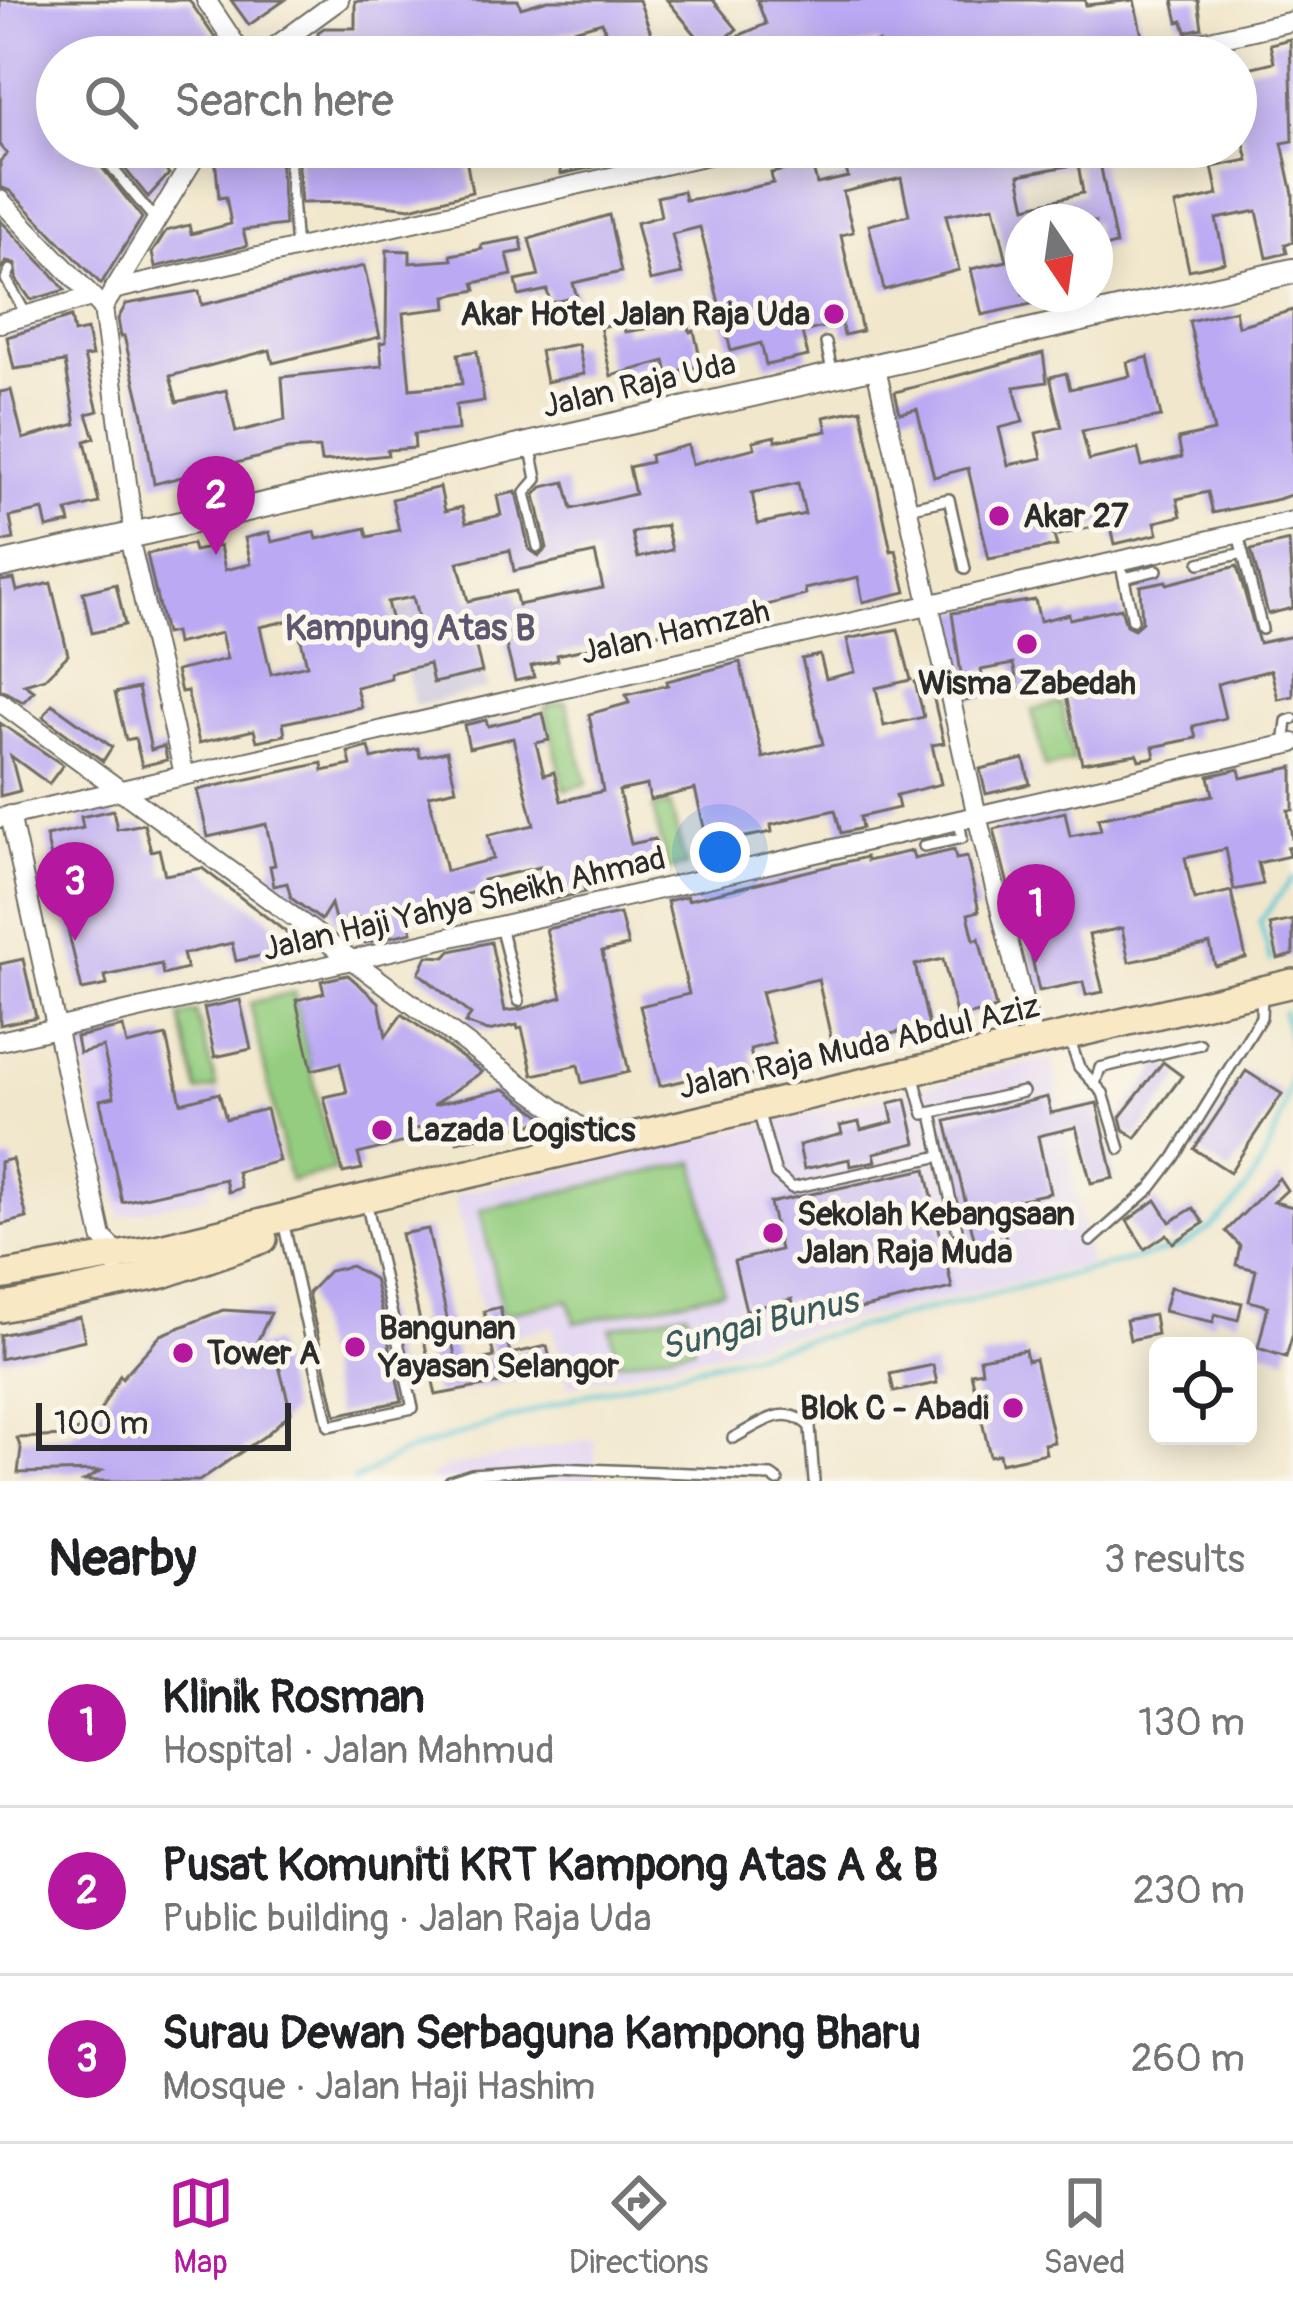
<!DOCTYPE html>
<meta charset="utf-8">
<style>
:root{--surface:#fff;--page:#f6f6f6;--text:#202124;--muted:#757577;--line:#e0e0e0;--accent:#b5179e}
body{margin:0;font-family:Pangolin,sans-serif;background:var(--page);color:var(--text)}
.controls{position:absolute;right:36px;bottom:36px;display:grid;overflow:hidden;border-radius:18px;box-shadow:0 6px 30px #0003}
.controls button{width:108px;height:108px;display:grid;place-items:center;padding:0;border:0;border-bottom:3px solid var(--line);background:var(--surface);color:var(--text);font:60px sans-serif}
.compass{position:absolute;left:1005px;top:204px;width:108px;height:108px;border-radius:50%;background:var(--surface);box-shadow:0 6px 30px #0003;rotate:167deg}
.scale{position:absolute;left:36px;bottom:30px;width:255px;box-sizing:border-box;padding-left:12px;border:6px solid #2b2b2b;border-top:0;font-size:33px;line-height:42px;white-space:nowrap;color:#2b2b2b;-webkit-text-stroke:9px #fbf7ec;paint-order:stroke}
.you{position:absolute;left:720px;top:852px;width:42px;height:42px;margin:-30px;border:9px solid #fff;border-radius:50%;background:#1a73e8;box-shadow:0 0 0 18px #1a73e833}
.badge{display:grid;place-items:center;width:78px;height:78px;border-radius:50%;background:var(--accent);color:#fff;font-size:39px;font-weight:700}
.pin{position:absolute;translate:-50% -99px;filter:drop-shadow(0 3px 6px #0008)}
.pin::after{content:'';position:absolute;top:63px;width:42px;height:36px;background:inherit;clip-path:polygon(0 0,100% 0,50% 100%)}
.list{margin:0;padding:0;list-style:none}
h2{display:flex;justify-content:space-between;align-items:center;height:156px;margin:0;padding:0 48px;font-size:51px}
h2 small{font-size:39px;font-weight:400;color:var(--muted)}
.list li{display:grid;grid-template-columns:78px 1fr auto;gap:36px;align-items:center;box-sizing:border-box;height:168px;padding:0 48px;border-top:3px solid var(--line)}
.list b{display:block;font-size:45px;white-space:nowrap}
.list p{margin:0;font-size:39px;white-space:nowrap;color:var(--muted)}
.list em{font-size:39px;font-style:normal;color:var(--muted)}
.icon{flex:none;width:66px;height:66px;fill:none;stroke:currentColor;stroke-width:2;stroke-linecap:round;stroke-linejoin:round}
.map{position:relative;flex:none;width:1293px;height:1481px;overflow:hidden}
.search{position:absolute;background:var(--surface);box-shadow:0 6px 30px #0003;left:36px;right:36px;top:36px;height:132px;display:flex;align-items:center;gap:30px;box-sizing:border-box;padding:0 42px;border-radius:66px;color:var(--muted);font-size:45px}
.sheet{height:660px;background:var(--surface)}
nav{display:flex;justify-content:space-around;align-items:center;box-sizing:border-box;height:168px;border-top:3px solid var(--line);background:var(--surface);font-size:33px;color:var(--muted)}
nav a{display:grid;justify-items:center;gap:6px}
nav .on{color:var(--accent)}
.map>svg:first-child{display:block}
</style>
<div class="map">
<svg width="1293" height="1481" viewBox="0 0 1293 1481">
<rect width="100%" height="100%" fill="#fbf7ec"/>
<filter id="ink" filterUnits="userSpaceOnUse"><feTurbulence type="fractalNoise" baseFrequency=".00833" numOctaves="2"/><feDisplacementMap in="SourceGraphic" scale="24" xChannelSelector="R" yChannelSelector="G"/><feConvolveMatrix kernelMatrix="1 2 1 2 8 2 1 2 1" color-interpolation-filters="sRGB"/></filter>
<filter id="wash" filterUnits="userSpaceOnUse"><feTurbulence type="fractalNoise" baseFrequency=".004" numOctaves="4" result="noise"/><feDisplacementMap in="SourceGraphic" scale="48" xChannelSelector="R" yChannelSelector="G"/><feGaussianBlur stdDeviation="2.7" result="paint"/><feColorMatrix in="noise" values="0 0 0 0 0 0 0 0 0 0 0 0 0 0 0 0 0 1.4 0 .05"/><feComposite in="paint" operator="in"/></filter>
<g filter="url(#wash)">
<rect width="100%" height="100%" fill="#f1e7cc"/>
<g fill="#e2d4f3">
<path d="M119 1029 141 1121 190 1109 210 1195 120 1216 78 1038Z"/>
<path d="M1052 1058 1089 1265 568 1387 553 1326 489 1341 454 1195Z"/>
<path d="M595 1439V1481H424L447 1467Z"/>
</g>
<path fill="#c5c0da" d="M466 593 488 689 415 706 392 610Z"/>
<g fill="#95cd80" stroke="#607c56" stroke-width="3">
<path d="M566 702 587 784 565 790 545 707Z"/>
<path d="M1061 703 1074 761 1045 768 1032 710Z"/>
<path d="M670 804 686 866 668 870 653 808Z"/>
<path d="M294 992 334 1171 290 1181 250 1003Z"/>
<path d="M196 1012 217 1088 198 1092 180 1017Z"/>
<path d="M695 1162 723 1291 575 1323 569 1300 503 1314 480 1210Z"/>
<path d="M686 1311 694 1347 618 1363 610 1328Z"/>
</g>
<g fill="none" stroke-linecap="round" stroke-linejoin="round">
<g stroke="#5cc7d6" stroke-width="4.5">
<path d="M1271 960 1260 921 1293 878"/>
<path d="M1283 1012 1293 1052"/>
<path d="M354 1481 400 1454 580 1396 1178 1248C1247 1215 1282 1138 1293 1065"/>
</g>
</g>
<g id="blocks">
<g fill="#bba9f3" fill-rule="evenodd">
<path d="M0 0H189L228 57H77L72 51 66 57H57V88H48L44 96 57 110V147H86L142 218 101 284 10 191 0 187V161L7 154 0 146Z"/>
<path d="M231 0H285L249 25Z"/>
<path d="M422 0H518L521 8 548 0H639L656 47 628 57H615L602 22 491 53 486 38 432 49 434 57H318V32L324 28H355V1Z"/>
<path d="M667 0H713L737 29 710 52Z"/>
<path d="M757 0H1085L1086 5 1134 0 1143 41 1097 57H1081L1077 38 964 57H881L878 42 812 57H741L733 38 766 24Z"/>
<path d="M1173 0H1198L1202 28 1186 32 1183 21 1178 22Z"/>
<path d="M1290 39 1293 141 1282 143 1293 194V242L1285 244 1287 253 1267 258 1257 211 1216 219 1225 262 1189 270 1175 205 1218 195 1212 167 1248 160 1236 112V71L1274 62 1270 44Z"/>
<path d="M107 147H184L162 166 169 174 148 197Z"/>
<path d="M214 147H279L285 225 243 230 247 246 155 267 152 253 166 231 189 225 191 234 231 224 226 197 219 198Z"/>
<path d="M297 147H464L472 192 411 208 357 202 301 203Z"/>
<path d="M556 147H593L598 166 561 174Z"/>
<path d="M841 147H1097L1116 245 1095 249V222H1023V294H1049V300L982 315 971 269 1007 261 994 206 946 215 959 270 884 290 869 225 909 215 901 178 843 192 853 232 841 235 862 331 844 335 841 323 802 332 808 356 766 365 761 343 731 351 700 227 672 234 682 274 650 281 636 223 661 216 657 197 683 191 685 200 713 196 773 183 771 173 812 164 817 184 848 177ZM1078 164 1083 193 1026 207 1019 175Z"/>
<path d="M609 215 621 272 573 283 577 297 550 303 547 290 519 296 516 281 539 276 529 239Z"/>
<path d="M0 220 52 274 65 290 31 300 16 279V264L6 262 0 270Z"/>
<path d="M521 238 523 251 507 254 512 275 474 283 476 290 446 296 447 308 403 313 410 389 462 384 458 354 477 351 484 401 456 405 458 430 414 434 415 448 387 450 388 455 321 462 319 448 288 450 154 484 143 415 124 336 121 337 118 319 126 304 199 291 202 305 364 266 380 337 273 363 270 350 170 376 177 402 226 390 236 432 285 420 282 377 382 366 380 343 386 342 387 250 410 251V263L452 260 451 255 482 249 481 245Z"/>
<path d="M1235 310 1238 326 1293 310V494L1279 499 1213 513 1208 492 1177 499 1181 516 1155 522 1158 534 1115 544 1110 523 1054 536 1057 546 989 559 968 468 934 477 917 409 900 413 895 392 1043 353 1047 382 1014 387 1023 422 999 428 1008 465 1042 458 1036 433 1062 427 1050 377 1066 373 1070 389 1130 376 1127 362 1148 357 1161 417 1082 431 1089 460 1138 449 1142 466 1182 457 1178 439 1214 431 1189 321Z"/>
<path d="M71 317 74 333 87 330 92 356 84 357 98 411 87 414 95 438 85 441 99 503 67 511 70 523 47 528 43 510 10 517 14 539 0 542V392L11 390 23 439 76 424 65 362 14 369 7 337Z"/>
<path d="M623 322 625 332 688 322 690 332 694 331 702 366 668 373 665 361 611 376 600 327Z"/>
<path d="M578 344 584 374 546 382 540 351Z"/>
<path d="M861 409 891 551 896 550 906 592 863 602 858 577 805 589 806 595 727 615 728 618 557 655 558 660 531 666 534 677 515 681 503 633 474 639 482 672 433 683 429 664 390 673 391 678 356 687 361 707 283 723 285 735 257 741 254 730 199 743 187 691 181 692 176 671 227 659 221 633 176 644 174 632 165 634 147 554 192 544 194 551 220 546 225 570 251 564 245 538 269 532 272 542 315 532 317 539 366 528 368 537 399 530 392 499 440 487 445 511 462 507 466 523 501 515 497 496 516 492 529 549 539 556 547 548 535 495 542 487 565 482 572 509 635 494 629 467 651 462 650 455 688 445 692 464 755 448 753 441 775 436 776 441 827 431 824 417ZM798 483 805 514 758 524 752 493ZM666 525 672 550 638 558 632 533ZM510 550 514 571 595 553 603 588 518 605 515 591 468 601 458 562ZM413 597 422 635 397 641 387 602ZM296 619 307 665 271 674 260 627Z"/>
<path d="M1289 541 1293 608 1268 614 1251 550Z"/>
<path d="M1237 566 1259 643 1293 636V696L1278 699 1271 670 1217 684 1225 718 1193 726 1196 738 1153 747 1155 757 1139 760 1137 754 1082 763 1062 679 1019 689 1013 664 981 670 986 696 965 701 952 613 1035 600 1040 621 1069 614 1070 619 1121 608 1126 625 1134 629 1142 622 1140 586 1166 581 1167 584Z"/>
<path d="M14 579 17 591 51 583 68 655 45 678 24 684 34 691 23 702 0 689V581Z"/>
<path d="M116 584 125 625 92 633 83 592Z"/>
<path d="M898 629 911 680 876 688 884 726 924 717 915 682 929 678 944 743 932 745 941 784 896 795 899 808 860 817 862 828 841 833 835 810 771 825 772 832 708 844 695 789 650 800 647 785 619 791 631 844 655 839 660 861 583 883 585 892 549 901 540 867 483 880 486 889 452 898 454 907 408 918 412 932 365 943 359 918 336 923 331 904 321 920 291 898 287 883 274 886 270 866 275 865 266 824 208 837 197 790 322 763 323 771 351 765 348 752 369 747 372 759 418 748 420 757 447 751 456 789 429 795 446 871 493 859 488 835 534 825 513 738 469 748 464 725 486 720 488 726 543 713 549 740 536 743 544 775 554 772 561 801 603 791 589 714 629 703 626 695 668 685 667 681 740 662 763 758 823 744 802 659 820 655 826 679 855 672 847 639Z"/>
<path d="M138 688 151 750 164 746 167 760 142 766 135 738 126 740 115 693Z"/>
<path d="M52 704 112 747 103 761 43 717Z"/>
<path d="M0 723 63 765 49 784 11 756 20 791 0 796Z"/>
<path d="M1024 759 1030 784 986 794 980 769Z"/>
<path d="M1293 767V810H1288L1293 846 1287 847 1289 856 1258 863 1263 884 1234 890 1226 849 1185 858 1194 900 1231 891 1246 958 1215 966 1210 944 1129 962 1122 928 1089 935 1103 992 1086 995 1083 982 1039 991 1022 911 1015 913 994 829 1065 812 1070 836 1101 830 1098 818 1213 795 1209 776 1239 769 1241 778Z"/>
<path d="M113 810 117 829 144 824 151 851 159 849 165 875 202 868 286 932 289 950 236 961 232 943 183 954 187 969 163 975 161 964 105 976 107 985 82 990 46 836 83 828 81 817Z"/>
<path d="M954 850 956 859 967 857 979 911 968 914 974 940 979 938 996 1009 957 1018 943 959 915 965 930 1031 909 1035 908 1030 833 1047 818 979 761 992 774 1043 750 1049 755 1074 711 1086 708 1075 660 1086 640 1006 689 994 667 901 687 896 688 900 866 857 867 861 912 851 914 859Z"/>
<path d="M620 914 628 946 602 952 629 1072 582 1083 578 1065 533 1075 522 1028 518 1029 517 1025 488 1031 465 1023 471 1015 419 973 427 956 446 957 451 951 491 942 505 1011 522 1009 562 997 546 929Z"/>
<path d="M1293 920V955L1278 959 1270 925Z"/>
<path d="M23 959 36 1017 0 1025V964Z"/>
<path d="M348 975 379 1002 386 1036 402 1014 482 1072 433 1105 505 1089 548 1120 457 1142 452 1121 407 1131 409 1141 358 1154 362 1169 343 1173 324 1097 347 1092 340 1063 312 1070 296 1000 324 993 321 981Z"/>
<path d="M240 1000 251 1049 215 1057 204 1008Z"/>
<path d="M123 1027 127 1045 166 1036 181 1103 219 1093 226 1119 266 1109 279 1161 237 1172 241 1188 228 1192 225 1179 122 1202 100 1100 114 1097 103 1047 79 1053 76 1037Z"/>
<path d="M1163 1062 1182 1076 1136 1138 1123 1129 1120 1117Z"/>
<path d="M1246 1071 1282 1094 1230 1172 1194 1149Z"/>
<path d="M1047 1097 1051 1113 1097 1103 1114 1178 1091 1183 1076 1127 1038 1136 1050 1193 998 1204 1010 1256 980 1263 946 1121Z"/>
<path d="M906 1099 916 1143 874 1153 876 1161 850 1166 849 1159 804 1169 799 1145 842 1134 840 1126 859 1122 861 1130 893 1122 889 1103Z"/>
<path d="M12 1159 27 1218 0 1225V1162Z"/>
<path d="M926 1169 952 1288 798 1323 792 1299 746 1310 734 1261 780 1250 770 1203Z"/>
<path d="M1279 1178 1287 1190 1274 1202 1293 1207V1334L1286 1357 1258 1348 1268 1306 1249 1301 1256 1270 1236 1265 1240 1246 1226 1231Z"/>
<path d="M1156 1200 1170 1222 1193 1208 1204 1223 1173 1243 1167 1234 1145 1249 1127 1221Z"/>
<path d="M428 1229 457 1365 494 1357 484 1311 500 1307 510 1354 547 1346 553 1373 436 1395 401 1234Z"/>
<path d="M351 1266 374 1279 402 1401 336 1415 308 1293 329 1271Z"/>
<path d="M1170 1287 1242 1303 1238 1320 1215 1314 1213 1322 1164 1311Z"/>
<path d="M223 1310 271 1313 253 1350 273 1343 291 1412 266 1435 199 1481H84L101 1471 18 1473 21 1449 17 1438 68 1436 95 1420 120 1375 122 1378 161 1335Z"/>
<path d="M1154 1315 1157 1334 1130 1340 1126 1320Z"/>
<path d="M80 1317 85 1340 0 1359V1335Z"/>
<path d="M1025 1350 1027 1361 1035 1359 1054 1442 1044 1444 1046 1453 1001 1463 999 1454 990 1456 971 1373 982 1371 980 1358Z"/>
<path d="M933 1365 937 1383 894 1392 890 1374Z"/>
</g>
</g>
</g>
<g filter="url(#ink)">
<use href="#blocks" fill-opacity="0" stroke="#706d63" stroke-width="3"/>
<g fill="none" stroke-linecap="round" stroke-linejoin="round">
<g stroke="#706d63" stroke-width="14">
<g id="service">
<path d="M53 96 57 101"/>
<path d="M95 147 157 222"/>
<path d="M288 147 296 249"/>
<path d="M10 270 6 279 27 316"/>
<path d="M826 343 832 371"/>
<path d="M531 449 537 479 525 493 538 547"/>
<path d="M907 508 949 499 965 569"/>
<path d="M1238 534 1262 629"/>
<path d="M1120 561 1133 620"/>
<path d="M1200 563 1243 553"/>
<path d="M1124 578 1157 570"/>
<path d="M1284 745 1287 721 1293 719"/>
<path d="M924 846 962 838 959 820"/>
<path d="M500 926 519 1001"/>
<path d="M1070 1041 1079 1067 1103 1093 1120 1149"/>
<path d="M914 1078 924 1114 1023 1092"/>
<path d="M1096 1081 1100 1068 1200 1044"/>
<path d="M758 1110 776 1174 792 1188 941 1156"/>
<path d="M932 1114 957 1229"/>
<path d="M285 1230 329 1426 413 1408 366 1201"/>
<path d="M1091 1241 1151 1188 1174 1158 1261 1017 1262 996"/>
<path d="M733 1438C761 1424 785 1401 810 1427L814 1481"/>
<path d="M450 1481 472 1474 555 1468 771 1476 778 1481"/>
</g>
</g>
<g stroke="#706d63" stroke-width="22">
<g id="minor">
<path d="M206 0 244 57"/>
<path d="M261 57 339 0"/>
<path d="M1136 57 1293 21"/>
<path d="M0 200 103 308"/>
<path d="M113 290 743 147"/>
<path d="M0 323 91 297"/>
<path d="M876 368 977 816 1034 1044"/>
<path d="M0 702 603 1144"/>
<path d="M184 774 131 546 132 519 103 308 201 147"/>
<path d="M10 815 102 1237 110 1245 115 1265"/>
<path d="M0 818 1293 521"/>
<path d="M0 1041 1293 743"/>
</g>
</g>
<g stroke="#706d63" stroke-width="28">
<path id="tertiary" d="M0 565 1293 271"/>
</g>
<g stroke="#706d63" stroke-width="32">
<g id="secondary">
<path d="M0 1276 156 1249 339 1204 1293 983"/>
<path d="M0 1308 163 1274 263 1239"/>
</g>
</g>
<use href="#service" stroke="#fff" stroke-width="9"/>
<use href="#minor" stroke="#fff" stroke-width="18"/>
<use href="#tertiary" stroke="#fff" stroke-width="24"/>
<use href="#secondary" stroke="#f8e8c3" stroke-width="27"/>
</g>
</g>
<g fill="#b5179e" stroke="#fbf7ec" stroke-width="4.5">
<circle cx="834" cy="314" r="12"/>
<circle cx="999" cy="516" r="12"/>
<circle cx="1027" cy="644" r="12"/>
<circle cx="382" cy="1130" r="12"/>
<circle cx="773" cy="1233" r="12"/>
<circle cx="355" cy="1347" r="12"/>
<circle cx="183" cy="1353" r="12"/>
<circle cx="1013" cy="1408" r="12"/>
</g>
<g text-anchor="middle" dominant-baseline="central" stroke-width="10" stroke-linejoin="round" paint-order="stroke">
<g font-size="33" font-weight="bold" fill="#2b2b2b" stroke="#fbf7ec" text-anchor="start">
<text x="810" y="314" text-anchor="end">Akar Hotel Jalan Raja Uda</text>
<text x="1023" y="516">Akar 27</text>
<text x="1027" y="683" text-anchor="middle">Wisma Zabedah</text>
<text x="406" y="1130">Lazada Logistics</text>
<text x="797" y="1214">Sekolah Kebangsaan<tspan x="797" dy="38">Jalan Raja Muda</tspan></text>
<text x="379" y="1328">Bangunan<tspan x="379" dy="38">Yayasan Selangor</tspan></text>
<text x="207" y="1353">Tower A</text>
<text x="989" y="1408" text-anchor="end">Blok C - Abadi</text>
</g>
<g font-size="33" fill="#2b2b2b" stroke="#fbf7ec">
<text transform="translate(639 385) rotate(-13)">Jalan Raja Uda</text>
<text transform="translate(675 632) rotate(-13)">Jalan Hamzah</text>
<text transform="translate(464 904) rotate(-13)">Jalan Haji Yahya Sheikh Ahmad</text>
<text transform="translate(859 1047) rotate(-13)">Jalan Raja Muda Abdul Aziz</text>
</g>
<g font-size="36" font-weight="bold" fill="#5d5771" stroke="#fbf7ec">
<text x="410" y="628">Kampung Atas B</text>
</g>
<g font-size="36" font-style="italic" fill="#3a5a5e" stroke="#fbf7ec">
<text transform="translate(759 1324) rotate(-14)">Sungai Bunus</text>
</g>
</g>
</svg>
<div class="controls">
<button><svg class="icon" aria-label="locate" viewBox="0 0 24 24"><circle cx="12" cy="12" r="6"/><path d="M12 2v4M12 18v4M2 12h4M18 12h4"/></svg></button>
</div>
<svg class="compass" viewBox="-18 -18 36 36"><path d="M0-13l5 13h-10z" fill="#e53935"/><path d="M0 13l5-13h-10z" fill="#757577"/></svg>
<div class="scale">100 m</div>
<div class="you"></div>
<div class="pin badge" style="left:1036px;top:963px">1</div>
<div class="pin badge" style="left:216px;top:555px">2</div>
<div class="pin badge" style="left:75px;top:941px">3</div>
<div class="search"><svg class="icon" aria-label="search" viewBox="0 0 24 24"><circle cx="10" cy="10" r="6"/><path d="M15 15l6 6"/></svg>Search here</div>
</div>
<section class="sheet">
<h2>Nearby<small>3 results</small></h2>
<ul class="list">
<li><span class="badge">1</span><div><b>Klinik Rosman</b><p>Hospital · Jalan Mahmud</p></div><em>130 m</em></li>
<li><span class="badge">2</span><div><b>Pusat Komuniti KRT Kampong Atas A &amp; B</b><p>Public building · Jalan Raja Uda</p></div><em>230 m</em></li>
<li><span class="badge">3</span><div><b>Surau Dewan Serbaguna Kampong Bharu</b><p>Mosque · Jalan Haji Hashim</p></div><em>260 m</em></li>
</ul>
</section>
<nav>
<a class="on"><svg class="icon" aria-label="map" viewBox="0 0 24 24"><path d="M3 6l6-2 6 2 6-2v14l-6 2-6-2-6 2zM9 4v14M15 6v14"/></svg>Map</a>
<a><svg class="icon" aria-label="directions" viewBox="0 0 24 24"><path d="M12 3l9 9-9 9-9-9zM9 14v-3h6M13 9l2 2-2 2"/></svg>Directions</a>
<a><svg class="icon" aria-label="saved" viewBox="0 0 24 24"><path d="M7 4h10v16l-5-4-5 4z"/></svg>Saved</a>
</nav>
